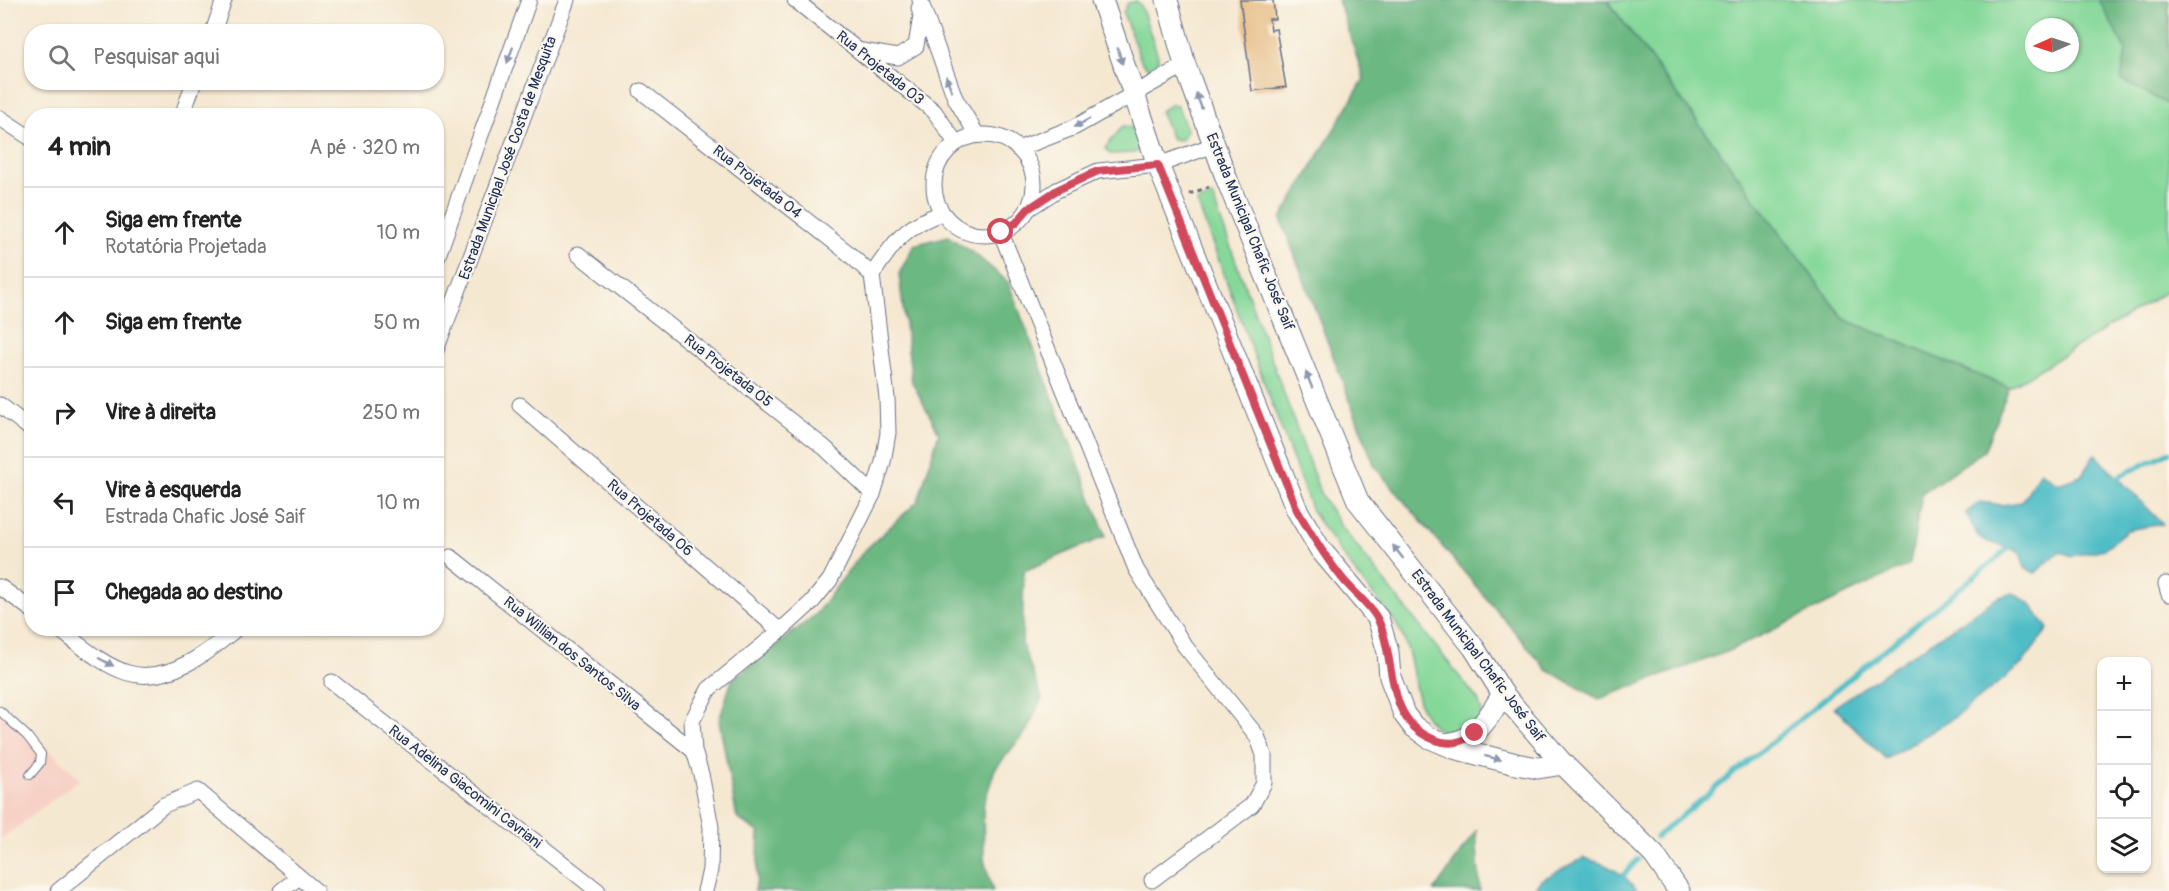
<!DOCTYPE html>
<html lang="pt">
<meta charset="utf-8">
<style>
:root{--surface:#fff;--page:#f6f6f6;--text:#222;--muted:#767676;--line:#e0e0e0}
body{margin:0;font-family:Pangolin,sans-serif;background:var(--page);color:var(--text)}
.controls{position:absolute;right:18px;bottom:18px;display:grid;overflow:hidden;border-radius:12px;box-shadow:0 2px 4px #0004}
.controls button{width:54px;height:54px;display:grid;place-items:center;padding:0;border:0;border-bottom:2px solid var(--line);background:var(--surface);color:var(--text);font:30px sans-serif}
.compass{position:absolute;left:2025px;top:18px;width:54px;height:54px;border-radius:50%;background:var(--surface);box-shadow:0 2px 4px #0004;rotate:267deg}
.stop{position:absolute;width:18px;height:18px;margin:-14px;border:4px solid #d1495b;border-radius:50%;background:#fff}
.stop.end{background:#d1495b;border-color:#fff;box-shadow:0 2px 6px #0008}
.list{margin:0;padding:0;list-style:none}
h2{display:flex;justify-content:space-between;align-items:center;height:78px;margin:0;padding:0 24px;font-size:26px}
h2 small{font-size:20px;font-weight:400;color:var(--muted)}
.list li{display:grid;grid-template-columns:39px 1fr auto;gap:18px;align-items:center;box-sizing:border-box;height:90px;padding:0 24px;border-top:2px solid var(--line)}
.list b{display:block;font-size:22px;white-space:nowrap}
.list p{margin:0;font-size:20px;white-space:nowrap;color:var(--muted)}
.list em{font-size:20px;font-style:normal;color:var(--muted)}
.icon{flex:none;width:33px;height:33px;fill:none;stroke:currentColor;stroke-width:2;stroke-linecap:round;stroke-linejoin:round}
.map{position:relative;flex:none;width:2169px;height:891px;overflow:hidden}
.search{position:absolute;background:var(--surface);box-shadow:0 2px 4px #0004;left:24px;top:24px;width:420px;height:66px;display:flex;align-items:center;gap:15px;box-sizing:border-box;padding:0 21px;border-radius:24px;color:var(--muted);font-size:22px}
.panel{position:absolute;background:var(--surface);box-shadow:0 2px 4px #0004;left:24px;top:108px;width:420px;height:528px;border-radius:24px}
.map>svg:first-child{display:block}
</style>
<div class="map">
<svg width="2169" height="891" viewBox="0 0 2169 891">
<rect width="100%" height="100%" fill="#fbf7ec"/>
<filter id="ink" filterUnits="userSpaceOnUse"><feTurbulence type="fractalNoise" baseFrequency=".0167" numOctaves="2"/><feDisplacementMap in="SourceGraphic" scale="12" xChannelSelector="R" yChannelSelector="G"/><feConvolveMatrix kernelMatrix="1 2 1 2 8 2 1 2 1" color-interpolation-filters="sRGB"/></filter>
<filter id="wash" filterUnits="userSpaceOnUse"><feTurbulence type="fractalNoise" baseFrequency=".008" numOctaves="4" result="noise"/><feDisplacementMap in="SourceGraphic" scale="24" xChannelSelector="R" yChannelSelector="G"/><feGaussianBlur stdDeviation="1.35" result="paint"/><feColorMatrix in="noise" values="0 0 0 0 0 0 0 0 0 0 0 0 0 0 0 0 0 1.4 0 .05"/><feComposite in="paint" operator="in"/></filter>
<g filter="url(#wash)">
<rect width="100%" height="100%" fill="#f5e8d1"/>
<path fill="#f7d1c6" d="M0 704 80 779 0 840Z"/>
<g fill="#85d89a" stroke="#50847c" stroke-width="1.5" fill-rule="evenodd">
<path d="M1607 0H2169V290L2009 388 1844 319ZM2034 27H2070V63H2034Z"/>
<path d="M1137 1 1141 6 1158 56V62L1150 69 1142 63 1123 13 1128 3Z"/>
<path d="M1172 104 1178 107 1187 130 1182 140 1172 139 1160 111Z"/>
<path d="M1123 126C1137 126 1140 138 1140 150L1134 153 1110 154 1105 148Z"/>
<path d="M1212 196 1321 495 1340 525 1478 700 1482 712 1478 722 1450 738C1406 711 1421 683 1405 642 1397 620 1380 603 1366 586 1346 562 1329 536 1312 511L1197 202Z"/>
</g>
<g fill="#6cb882" stroke="#447470" stroke-width="1.5">
<path d="M1338 0H1607L1844 319 2009 388 1984 451 1922 493 1910 564 1729 651 1599 699 1547 670 1375 467 1281 219 1364 79Z"/>
<path d="M2099 0H2169V105L2121 80 2126 51Z"/>
<path d="M948 236 975 254 1008 282 1106 536 1024 571 1022 644 1042 698 1027 730 995 769 983 806 984 860 993 891H754L757 880 759 832 737 818 719 720 732 680 815 615 864 551 918 501 939 433 912 382 899 274 914 245Z"/>
<path d="M1476 831 1480 891H1434Z"/>
</g>
<g fill="#4fbdc6" stroke="#357692" stroke-width="1.5">
<path d="M2095 454 2163 524 2127 530 2104 549 2072 556 2060 551 2035 573 2025 568 2020 553C1988 536 1984 554 1966 513L1980 502 2002 505 2022 502 2040 471 2058 484 2081 476Z"/>
<path d="M2012 593 2030 603 2048 629 2022 664 1958 715 1886 759 1834 707 1997 598Z"/>
<path d="M1584 858C1607 864 1623 872 1638 891H1532L1541 880Z"/>
</g>
<g fill="none" stroke-linecap="round" stroke-linejoin="round">
<g stroke="#4fbdc6" stroke-width="5">
<path d="M2112 480 2169 452"/>
<path d="M1656 837 2015 543"/>
<path d="M1621 878 1638 859"/>
</g>
</g>
<g id="blocks">
<path fill="#e5b77d" d="M1240 0H1273L1275 19H1269L1271 30 1276 29 1286 87 1252 91Z"/>
</g>
</g>
<g filter="url(#ink)">
<use href="#blocks" fill-opacity="0" stroke="#677086" stroke-width="1.5"/>
<g fill="none" stroke-linecap="round" stroke-linejoin="round">
<g stroke="#677086" stroke-width="10">
<path id="lane" d="M0 711 27 736 41 754 40 763 30 775"/>
</g>
<g stroke="#677086" stroke-width="17">
<g id="street">
<path d="M795 0 934 111 956 143"/>
<path d="M920 0 955 98 977 135"/>
<path d="M213 32 224 0"/>
<path d="M862 51 898 57 916 46 921 16 919 8"/>
<path d="M641 91 847 252 872 275"/>
<path d="M182 116 194 82"/>
<path d="M0 118 32 139"/>
<circle cx="984" cy="185" r="50"/>
<path d="M1018 149 1075 127 1185 65"/>
<path d="M1028 209 1057 190 1098 171 1158 165 1214 145"/>
<path d="M1001 233 1136 569 1184 645 1257 736 1264 755V783L1252 805 1152 880"/>
<path d="M578 254 825 448 873 494"/>
<path d="M436 261 529 0"/>
<path d="M436 350 567 0"/>
<path d="M0 405 32 430"/>
<path d="M520 405 780 631"/>
<path d="M451 557 694 751"/>
<path d="M2166 584 2169 594"/>
<path d="M0 587 32 610"/>
<path d="M57 628C79 644 102 665 128 673 167 685 210 651 237 628"/>
<path d="M332 682 598 891"/>
<path d="M58 891 164 805 198 791 316 891"/>
<path d="M281 891 299 877"/>
<path d="M705 891 710 870 711 827 701 774 694 751 692 721 709 689 780 631 812 602 830 580 873 494 883 462 888 433 887 398 872 275C894 242 904 226 942 213"/>
</g>
</g>
<g stroke="#677086" stroke-width="23">
<g id="secondary">
<path d="M1102 0 1158 165 1297 510 1320 549 1378 618 1388 652 1390 677 1404 714 1413 726 1428 737 1454 748 1516 764 1538 768 1563 764"/>
<path d="M1167 0 1185 65 1227 180 1358 501 1474 648 1503 694 1563 764 1654 855 1679 891"/>
<path d="M1445 744C1476 742 1488 718 1503 694"/>
</g>
</g>
<path stroke="#677086" stroke-width="3" stroke-dasharray="4.5 4.5" stroke-linecap="butt" d="M1189 194 1209 187"/>
<use href="#lane" stroke="#fff" stroke-width="8"/>
<use href="#street" stroke="#fff" stroke-width="15"/>
<use href="#secondary" stroke="#fff" stroke-width="21"/>
</g>
<defs><path id="oneway-solid" d="M-6-.8H1V-3.2L6.5 0L1 3.2V.8H-6Z" transform="scale(1.5)"/></defs>
<g fill="#8d97ae">
<use href="#oneway-solid" transform="translate(510 55) rotate(110)"/>
<use href="#oneway-solid" transform="translate(1120 56) rotate(73)"/>
<use href="#oneway-solid" transform="translate(949 84) rotate(-111)"/>
<use href="#oneway-solid" transform="translate(1199 101) rotate(-110)"/>
<use href="#oneway-solid" transform="translate(1082 123) rotate(151)"/>
<use href="#oneway-solid" transform="translate(1309 380) rotate(-112)"/>
<use href="#oneway-solid" transform="translate(1398 552) rotate(-128)"/>
<use href="#oneway-solid" transform="translate(106 662) rotate(28)"/>
<use href="#oneway-solid" transform="translate(1493 758) rotate(14)"/>
</g>
</g>
<g fill="none" stroke-linecap="round" stroke-linejoin="round" filter="url(#ink)">
<path stroke="#d1495b" stroke-width="8" d="M1001 232 1016 223 1028 209 1057 190 1098 171 1158 165 1297 510C1311 534 1325 557 1342 578 1353 592 1371 605 1378 620 1397 658 1383 719 1433 739 1450 746 1461 743 1475 733"/>
</g>
<g text-anchor="middle" dominant-baseline="central" stroke-width="4.5" stroke-linejoin="round" paint-order="stroke">
<g font-size="15" fill="#1b2f5e" stroke="#fbf7ec">
<text transform="translate(880 68) rotate(39)">Rua Projetada 03</text>
<text transform="translate(508 158) rotate(-70)">Estrada Municipal José Costa de Mesquita</text>
<text transform="translate(757 182) rotate(38)">Rua Projetada 04</text>
<text transform="translate(1250 232) rotate(68)">Estrada Municipal Chafic José Saif</text>
<text transform="translate(728 371) rotate(38)">Rua Projetada 05</text>
<text transform="translate(650 518) rotate(41)">Rua Projetada 06</text>
<text transform="translate(572 654) rotate(39)">Rua Willian dos Santos Silva</text>
<text transform="translate(1478 656) rotate(53)">Estrada Municipal Chafic José Saif</text>
<text transform="translate(465 787) rotate(38)">Rua Adelina Giacomini Cavriani</text>
</g>
</g>
</svg>
<div class="controls">
<button>+</button>
<button>−</button>
<button><svg class="icon" aria-label="locate" viewBox="0 0 24 24"><circle cx="12" cy="12" r="6"/><path d="M12 2v4M12 18v4M2 12h4M18 12h4"/></svg></button>
<button><svg class="icon" aria-label="layers" viewBox="0 0 24 24"><path d="M12 4l9 5-9 5-9-5zM3 14l9 5 9-5"/></svg></button>
</div>
<svg class="compass" viewBox="-18 -18 36 36"><path d="M0-13l5 13h-10z" fill="#e53935"/><path d="M0 13l5-13h-10z" fill="#767676"/></svg>
<div class="stop" style="left:1001px;top:232px"></div>
<div class="stop end" style="left:1475px;top:733px"></div>
<div class="search"><svg class="icon" aria-label="search" viewBox="0 0 24 24"><circle cx="10" cy="10" r="6"/><path d="M15 15l6 6"/></svg>Pesquisar aqui</div>
<section class="panel">
<h2>4 min<small>A pé · 320 m</small></h2>
<ul class="list">
<li><svg class="icon" aria-label="ahead" viewBox="0 0 24 24"><path d="M12 20V5M6 11l6-6 6 6"/></svg><div><b>Siga em frente</b><p>Rotatória Projetada</p></div><em>10 m</em></li>
<li><svg class="icon" aria-label="ahead" viewBox="0 0 24 24"><path d="M12 20V5M6 11l6-6 6 6"/></svg><div><b>Siga em frente</b></div><em>50 m</em></li>
<li><svg class="icon" aria-label="right" viewBox="0 0 24 24"><path d="M7 20v-9h11M14 6l5 5-5 5"/></svg><div><b>Vire à direita</b></div><em>250 m</em></li>
<li><svg class="icon" aria-label="left" viewBox="0 0 24 24"><path d="M17 20v-9H6M10 6l-5 5 5 5"/></svg><div><b>Vire à esquerda</b><p>Estrada Chafic José Saif</p></div><em>10 m</em></li>
<li><svg class="icon" aria-label="arrive" viewBox="0 0 24 24"><path d="M6 21V4h12l-3 4 3 4H6"/></svg><div><b>Chegada ao destino</b></div></li>
</ul>
</section>
</div>
